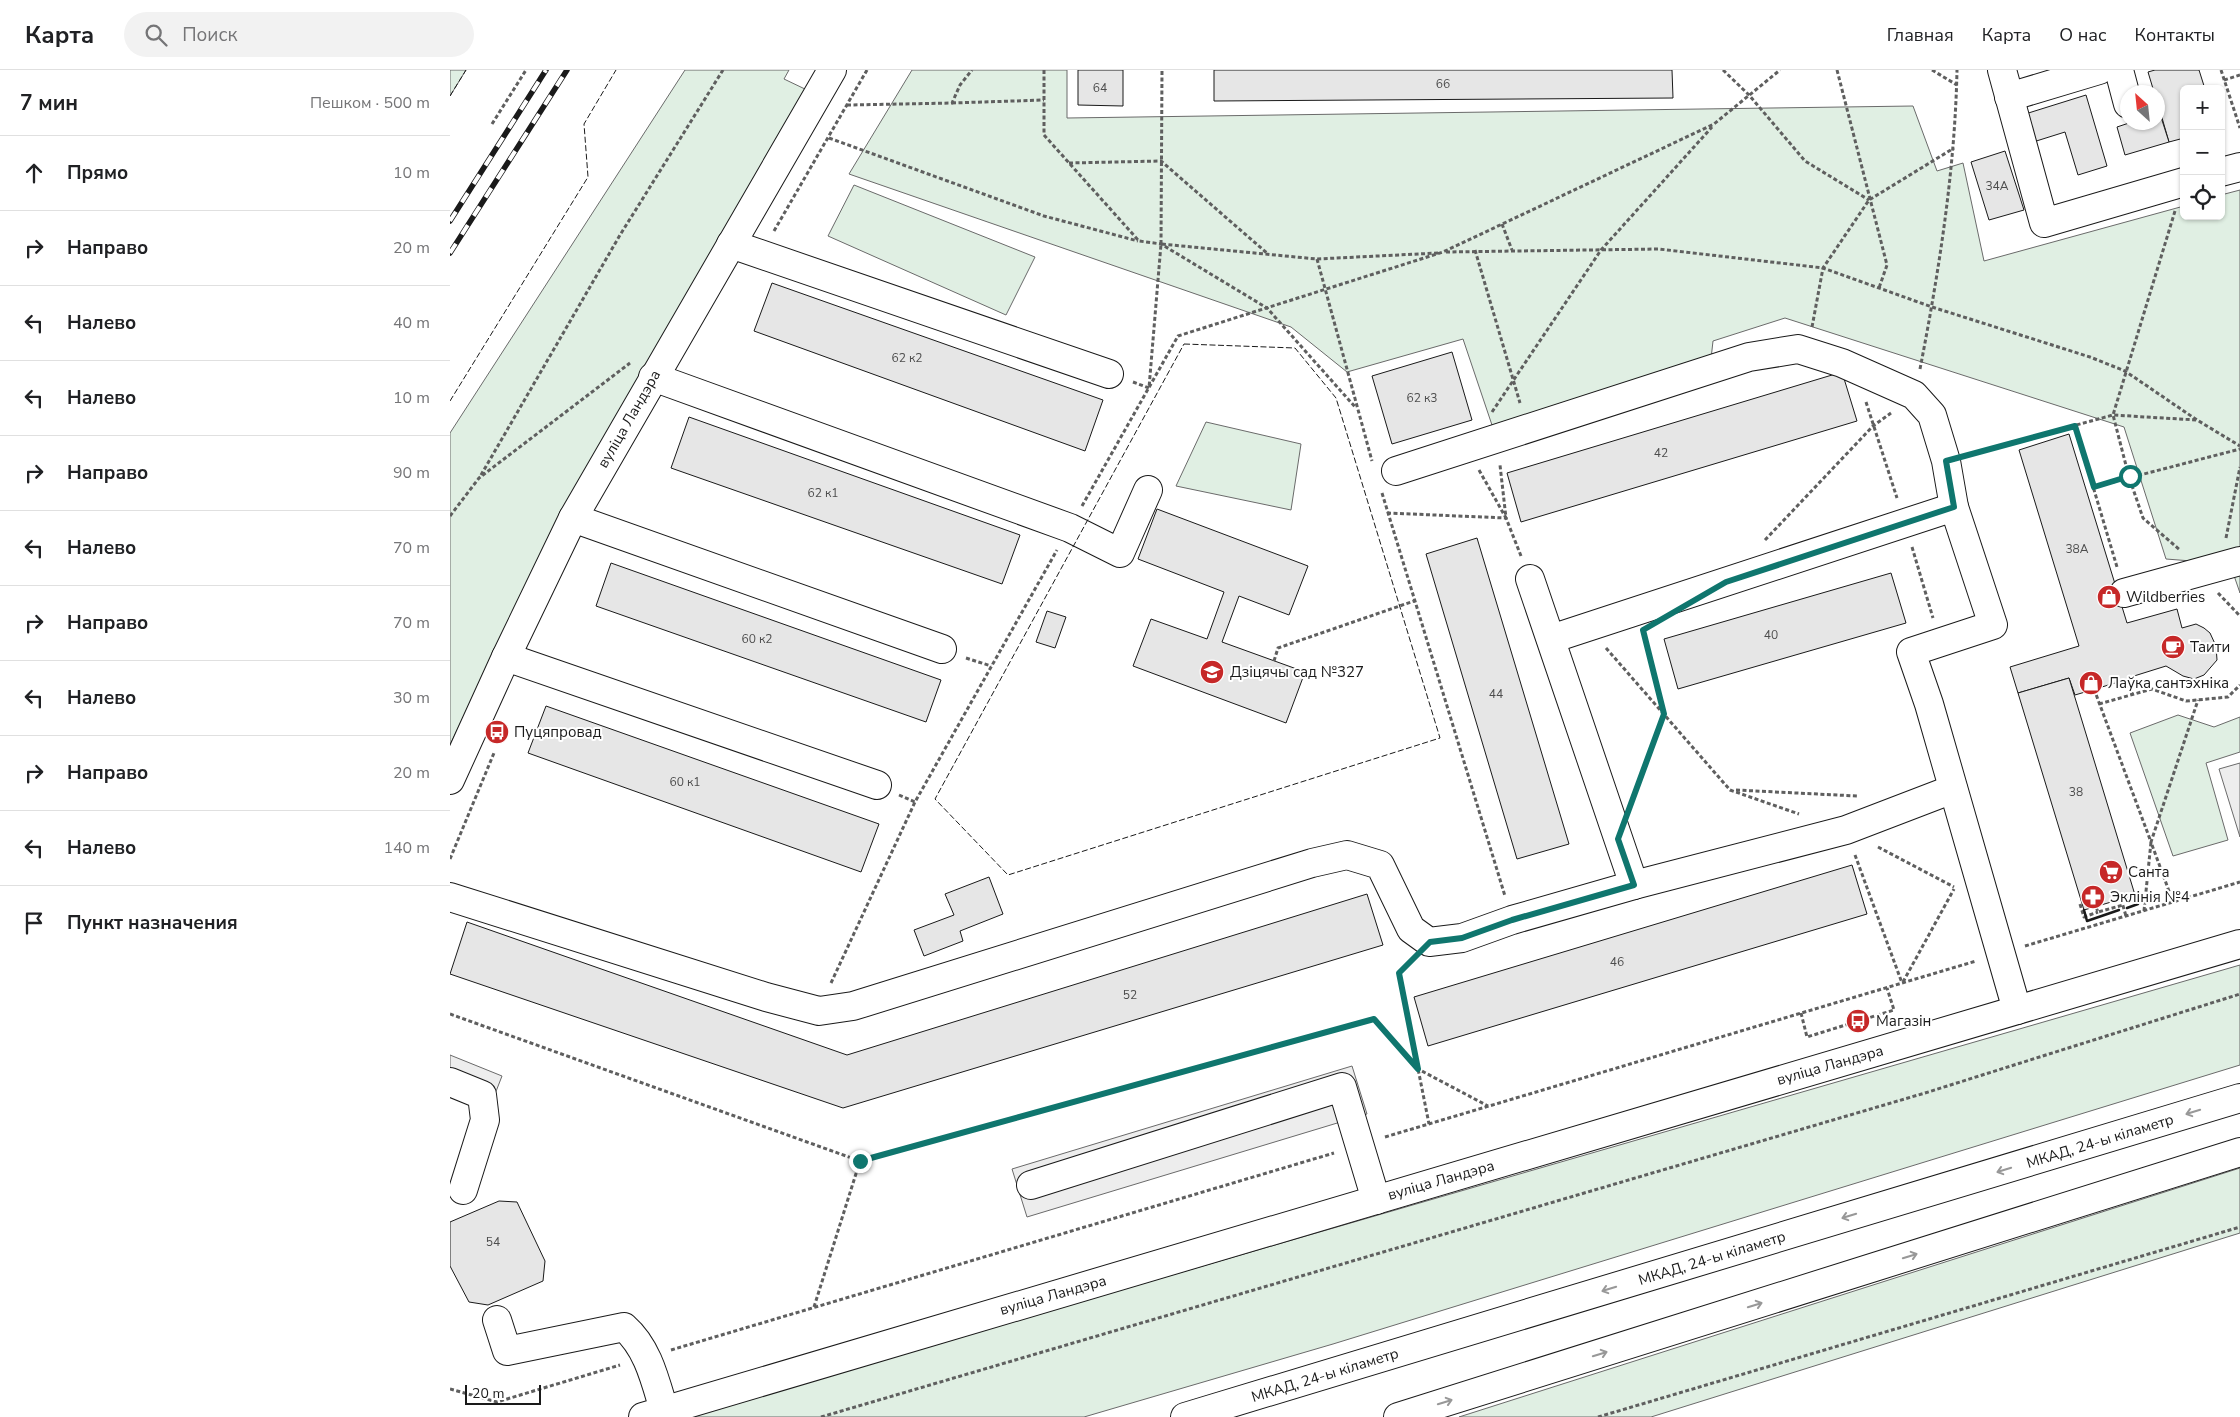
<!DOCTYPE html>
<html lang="ru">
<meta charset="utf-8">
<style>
:root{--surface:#fff;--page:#f2f2f2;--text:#202124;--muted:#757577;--line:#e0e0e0}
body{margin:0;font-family:"Nunito Sans",sans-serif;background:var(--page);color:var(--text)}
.controls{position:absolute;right:15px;top:15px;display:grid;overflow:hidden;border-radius:8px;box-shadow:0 1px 4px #0004}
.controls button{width:45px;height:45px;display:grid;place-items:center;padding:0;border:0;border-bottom:1px solid var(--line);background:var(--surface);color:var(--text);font:25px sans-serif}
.compass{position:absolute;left:1670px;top:15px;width:45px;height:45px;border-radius:50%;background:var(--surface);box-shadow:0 1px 4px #0004;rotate:333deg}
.scale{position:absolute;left:15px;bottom:12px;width:76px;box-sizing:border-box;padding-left:5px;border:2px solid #1a1a1a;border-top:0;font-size:14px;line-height:18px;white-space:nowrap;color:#1a1a1a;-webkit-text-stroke:4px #fff;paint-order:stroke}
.stop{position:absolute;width:15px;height:15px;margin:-11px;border:4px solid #0f766e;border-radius:50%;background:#fff}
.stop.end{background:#0f766e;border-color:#fff;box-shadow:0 1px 5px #0008}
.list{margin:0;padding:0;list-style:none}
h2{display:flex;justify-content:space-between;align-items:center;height:65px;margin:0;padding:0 20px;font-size:21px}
h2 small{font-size:16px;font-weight:400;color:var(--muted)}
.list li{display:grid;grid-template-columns:32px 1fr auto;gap:15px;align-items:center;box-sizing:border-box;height:75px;padding:0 20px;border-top:1px solid var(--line)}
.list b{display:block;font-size:19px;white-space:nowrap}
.list em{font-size:16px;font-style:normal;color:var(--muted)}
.icon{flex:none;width:28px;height:28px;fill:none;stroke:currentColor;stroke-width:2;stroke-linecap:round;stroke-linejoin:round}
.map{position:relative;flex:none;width:1790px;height:1347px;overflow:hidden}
header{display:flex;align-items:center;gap:30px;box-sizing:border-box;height:70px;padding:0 25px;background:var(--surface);border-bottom:1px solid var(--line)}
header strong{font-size:24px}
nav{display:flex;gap:28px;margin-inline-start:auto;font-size:18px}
.search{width:350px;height:45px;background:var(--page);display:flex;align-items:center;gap:12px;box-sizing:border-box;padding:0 18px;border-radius:28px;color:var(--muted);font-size:19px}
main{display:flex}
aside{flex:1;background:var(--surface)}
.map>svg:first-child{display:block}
</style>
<header>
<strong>Карта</strong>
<div class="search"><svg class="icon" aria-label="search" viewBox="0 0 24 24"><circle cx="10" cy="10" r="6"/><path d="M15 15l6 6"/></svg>Поиск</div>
<nav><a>Главная</a><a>Карта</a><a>О нас</a><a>Контакты</a></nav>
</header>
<main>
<aside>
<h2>7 мин<small>Пешком · 500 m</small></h2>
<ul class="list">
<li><svg class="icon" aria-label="ahead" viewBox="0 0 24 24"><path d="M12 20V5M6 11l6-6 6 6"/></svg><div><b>Прямо</b></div><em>10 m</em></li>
<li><svg class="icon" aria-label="right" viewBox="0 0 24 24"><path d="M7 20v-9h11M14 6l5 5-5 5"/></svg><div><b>Направо</b></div><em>20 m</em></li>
<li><svg class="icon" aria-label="left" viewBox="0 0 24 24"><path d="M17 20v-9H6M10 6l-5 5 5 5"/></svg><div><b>Налево</b></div><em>40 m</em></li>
<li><svg class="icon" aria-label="left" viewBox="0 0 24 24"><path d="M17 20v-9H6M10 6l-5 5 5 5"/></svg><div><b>Налево</b></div><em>10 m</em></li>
<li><svg class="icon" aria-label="right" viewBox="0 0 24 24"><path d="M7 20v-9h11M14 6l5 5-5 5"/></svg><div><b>Направо</b></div><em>90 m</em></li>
<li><svg class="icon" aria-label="left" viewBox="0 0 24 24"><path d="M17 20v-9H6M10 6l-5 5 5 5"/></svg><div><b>Налево</b></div><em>70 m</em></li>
<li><svg class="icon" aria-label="right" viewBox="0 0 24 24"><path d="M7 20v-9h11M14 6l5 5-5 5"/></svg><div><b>Направо</b></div><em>70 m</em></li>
<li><svg class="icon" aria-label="left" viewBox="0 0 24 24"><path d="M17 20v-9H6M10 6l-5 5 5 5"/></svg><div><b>Налево</b></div><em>30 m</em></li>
<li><svg class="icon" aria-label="right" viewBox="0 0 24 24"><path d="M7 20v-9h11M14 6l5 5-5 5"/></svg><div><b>Направо</b></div><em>20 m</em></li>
<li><svg class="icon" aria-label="left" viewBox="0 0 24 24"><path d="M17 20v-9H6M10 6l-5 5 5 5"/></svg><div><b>Налево</b></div><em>140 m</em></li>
<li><svg class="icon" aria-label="arrive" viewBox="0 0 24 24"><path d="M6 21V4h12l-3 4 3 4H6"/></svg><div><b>Пункт назначения</b></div></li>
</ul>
</aside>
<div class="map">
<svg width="1790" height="1347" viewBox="0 0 1790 1347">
<rect width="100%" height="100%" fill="#fff"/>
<g fill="#e0efe3" stroke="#6a6a6a">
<path d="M0 0H16L0 26Z"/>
<path d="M235 0H339L334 9 357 20 47 576 0 675V363Z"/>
<path d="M462 0H617V48L1463 36 1487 101 1513 93 1534 191 1734 136V146H1771V125L1790 120V523L1780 494 1716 489 1674 357 1335 248 1263 271 1261 289 1044 361 1013 269 897 302 841 257 399 104Z"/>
<path d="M404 115 585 187 556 245 378 166Z"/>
<path d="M756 352 851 374 841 440 726 416Z"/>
<path d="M1728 645 1764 657 1790 647V682L1756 693 1778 770 1723 786 1680 663Z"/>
<path d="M1790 895V995L883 1274 634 1347H232Z"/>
<path d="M1790 1098V1163L1201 1347H1009Z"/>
</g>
<g fill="#ededed" stroke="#6a6a6a">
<path d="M1790 693V767L1769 699Z"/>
<path d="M0 985 52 1006 45 1024 0 1006Z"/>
<path d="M902 996 917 1044 577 1147 562 1099Z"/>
</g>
<g fill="#e6e6e6" stroke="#1a1a1a">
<path d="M628 0H673V36L628 35Z"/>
<path d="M764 0H1222L1223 28 764 31Z"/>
<path d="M1705 0H1749L1755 19H1734V68L1719 72 1708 34V22H1704L1698 2Z"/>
<path d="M1636 25 1657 96 1628 105 1615 62 1580 73 1572 45Z"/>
<path d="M1710 44 1719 72 1675 85 1667 57 1682 52H1708V45Z"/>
<path d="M1555 81 1574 140 1539 150 1521 92Z"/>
<path d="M322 213 653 330 635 381 304 261Z"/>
<path d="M1002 282 1022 350 942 374 922 306Z"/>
<path d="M1392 302 1407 351 1071 452 1057 403Z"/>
<path d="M239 347 570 465 552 514 221 398Z"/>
<path d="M1619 364 1677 553 1727 539 1732 558 1746 554 1754 558 1760 563 1766 576 1767 590 1754 605 1744 609 1733 606 1716 596 1684 606 1686 614 1674 618 1672 611 1625 625 1619 608 1568 623 1560 597 1629 576 1569 380Z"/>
<path d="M707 439 858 496 839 545 789 526 772 572 855 602 836 653 683 596 701 549 757 569 774 522 688 489Z"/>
<path d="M1027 468 1119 774 1067 789 976 484Z"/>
<path d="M161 493 491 610 476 652 146 536Z"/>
<path d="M1441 503 1456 553 1228 619 1214 569Z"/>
<path d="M597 541 616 547 605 578 586 572Z"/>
<path d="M1619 608 1685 825 1634 840 1568 623Z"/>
<path d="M96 636 429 754 411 802 78 683Z"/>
<path d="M1402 795 1417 844 978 976 964 927Z"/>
<path d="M539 807 553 844 510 861 513 871 474 886 464 860 504 845 495 824Z"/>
<path d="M917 824 933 875 393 1038 0 904 17 852 397 985Z"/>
<path d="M49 1131 67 1132 95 1191 93 1211 38 1235 19 1232 0 1196V1152Z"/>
</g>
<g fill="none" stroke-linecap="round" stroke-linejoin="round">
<g stroke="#1a1a1a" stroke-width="30">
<g id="minor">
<path d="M1552 0 1594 153 1734 112"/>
<path d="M1669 0 1678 34"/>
<path d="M1559 27 1649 0"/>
<path d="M1771 102 1790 97"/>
<path d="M281 174 659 304"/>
<path d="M203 307 620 458 670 483 698 420"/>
<path d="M946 401 1299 287 1348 279 1392 293 1464 325 1482 345 1496 391 1504 437 1543 555 1461 582 1479 634 1567 940"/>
<path d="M123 448 492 579"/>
<path d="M1080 509 1184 815"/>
<path d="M1674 523 1790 491"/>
<path d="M1101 569 1504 437"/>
<path d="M56 587 427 715"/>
<path d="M0 710 56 587 123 448 382 0"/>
<path d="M0 827 316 927 369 941 403 936 862 793 897 785 930 795 961 859 979 872 1012 868 1062 850 1184 815 1396 760 1503 719"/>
<path d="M0 1012 32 1025 35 1050 13 1120"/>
<path d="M581 1115 892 1017 926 1130"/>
<path d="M47 1250 57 1281 174 1257C198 1278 205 1310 214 1340"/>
<path d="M193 1347 1790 874"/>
</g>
</g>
<g stroke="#1a1a1a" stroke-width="30">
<g id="highway">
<path d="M735 1347 1790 1028"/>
<path d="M948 1347 1790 1082"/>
</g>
</g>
<g stroke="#5f5f5f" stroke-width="3" stroke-dasharray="4 2.5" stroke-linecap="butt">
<path d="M594 0V65L689 171 711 174 817 238 906 338"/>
<path d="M1273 0 1299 25 1355 91 1419 130"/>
<path d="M1387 0 1437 195 1429 218"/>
<path d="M1482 0 1507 15"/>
<path d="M1771 0 1790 58"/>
<path d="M1774 10 1790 5"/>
<path d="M502 33 594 30"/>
<path d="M397 35 502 33 510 15 522 0"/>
<path d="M42 54 76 0"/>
<path d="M379 68 594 146 688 171"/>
<path d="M619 93 711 91 818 184"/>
<path d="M1725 141 1663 345 1679 407 1693 448 1730 480"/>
<path d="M1052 154 1062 180"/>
<path d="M324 161 417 0"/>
<path d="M711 174 712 0"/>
<path d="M1025 180 1070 333"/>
<path d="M996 182 1209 179 1373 198 1482 237 1640 287 1675 301 1747 350 1790 376"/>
<path d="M867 189 922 391"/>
<path d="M1362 257 1373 198 1419 130 1504 78"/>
<path d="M1470 299C1489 201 1505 100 1507 0"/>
<path d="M683 312 699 318 711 174 867 189 988 183"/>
<path d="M1416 332 1447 428"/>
<path d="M1042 342 1151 180 1262 57"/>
<path d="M1625 356 1667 497"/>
<path d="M1520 384 1663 345 1746 350"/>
<path d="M1029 400 1056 448 1050 395"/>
<path d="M31 405 170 165 273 0"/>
<path d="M1644 417 1790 379"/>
<path d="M932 423 1055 826"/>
<path d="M632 436 728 266 993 182 1264 54 1330 0"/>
<path d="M937 443 1056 448 1071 486"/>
<path d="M0 446 29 408 180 293"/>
<path d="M1776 468 1790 397"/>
<path d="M1315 470 1423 356 1441 343"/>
<path d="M1462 477 1483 548"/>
<path d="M1768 523 1790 546"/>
<path d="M1156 578 1280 720 1349 744"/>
<path d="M516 588 541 596"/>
<path d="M824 591 828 578 964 531"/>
<path d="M1680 616 1682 624"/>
<path d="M1644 619 1701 772 1748 630"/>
<path d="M1649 634 1702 619 1736 631 1778 627 1790 615"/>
<path d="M1286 720 1407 726"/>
<path d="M449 725 465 732"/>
<path d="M1183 728 1214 644 1194 565"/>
<path d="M1702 775 1723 832"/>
<path d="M1428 777 1504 817"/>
<path d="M1405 785 1452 913"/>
<path d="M0 789 44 683"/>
<path d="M1671 829 1676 846"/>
<path d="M1630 834 1634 847 1648 842"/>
<path d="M1646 837 1648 842 1673 835"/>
<path d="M1694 841 1701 772"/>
<path d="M1575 876 1790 812"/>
<path d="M962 890 949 903 979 1054"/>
<path d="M1453 912 1504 819"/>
<path d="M381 913 465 732 607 480"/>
<path d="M1351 943 1357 967 1444 940 1437 918"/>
<path d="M0 944 410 1091 924 949 968 999 1038 1036"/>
<path d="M935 1067 1526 891"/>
<path d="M364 1237 410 1091"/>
<path d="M221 1280 884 1083"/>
<path d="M0 1319 47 1332 170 1295"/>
<path d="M371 1347 1475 1023 1790 924"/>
<path d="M1148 1347 1790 1157"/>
</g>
<use href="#minor" stroke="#fff" stroke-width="28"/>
<use href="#highway" stroke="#fff" stroke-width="28"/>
<g stroke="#1a1a1a" stroke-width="5.5">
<g id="rail">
<path d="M0 151 96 0"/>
<path d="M0 183 117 0"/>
</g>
</g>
<use href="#rail" stroke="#fff" stroke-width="4" stroke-dasharray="11" stroke-linecap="butt"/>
<g stroke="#1a1a1a" stroke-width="1" stroke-dasharray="6 2.5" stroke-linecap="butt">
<path d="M0 26 16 0"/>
<path d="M734 274 845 278 886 328 990 668 558 805 485 729Z"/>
<path d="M0 331 138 107 134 54 166 0"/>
</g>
<g stroke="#1a1a1a" stroke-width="2.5">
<path d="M1677 838 1688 834 1685 825"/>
<path d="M1634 840 1637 851 1669 840"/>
</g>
</g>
<defs><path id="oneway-shaft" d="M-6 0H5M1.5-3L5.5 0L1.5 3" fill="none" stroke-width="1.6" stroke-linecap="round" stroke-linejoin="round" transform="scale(1.25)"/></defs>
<g stroke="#989898">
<use href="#oneway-shaft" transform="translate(1743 1042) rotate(163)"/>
<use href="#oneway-shaft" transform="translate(1554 1100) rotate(163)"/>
<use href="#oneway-shaft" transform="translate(1399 1146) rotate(163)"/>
<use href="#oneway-shaft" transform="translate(1460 1186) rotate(-17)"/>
<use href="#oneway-shaft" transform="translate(1159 1219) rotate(163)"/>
<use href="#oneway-shaft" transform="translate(1305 1235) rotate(-17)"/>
<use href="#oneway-shaft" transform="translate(1150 1284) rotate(-17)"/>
<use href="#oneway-shaft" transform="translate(995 1332) rotate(-17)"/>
</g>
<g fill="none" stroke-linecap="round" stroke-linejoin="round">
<path stroke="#0f766e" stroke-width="6" d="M410 1091 924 949 968 999 949 903 980 872 1012 868 1062 850 1184 815 1168 769 1214 644 1193 560 1276 512 1504 437 1496 391 1625 356 1644 417 1680 406"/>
</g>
<defs>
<g id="shop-disc" transform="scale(1.25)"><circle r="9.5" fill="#c62828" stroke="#fff"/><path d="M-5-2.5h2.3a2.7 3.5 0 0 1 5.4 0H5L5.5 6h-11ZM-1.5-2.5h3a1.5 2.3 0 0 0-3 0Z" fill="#fff"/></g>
<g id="cafe-disc" transform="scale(1.25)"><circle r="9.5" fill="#c62828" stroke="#fff"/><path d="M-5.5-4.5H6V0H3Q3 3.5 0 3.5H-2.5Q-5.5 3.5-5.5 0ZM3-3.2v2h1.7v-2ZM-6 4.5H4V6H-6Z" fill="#fff"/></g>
<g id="school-disc" transform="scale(1.25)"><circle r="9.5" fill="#c62828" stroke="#fff"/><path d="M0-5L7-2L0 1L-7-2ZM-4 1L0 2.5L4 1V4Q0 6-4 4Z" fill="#fff"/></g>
<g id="bus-disc" transform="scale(1.25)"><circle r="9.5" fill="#c62828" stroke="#fff"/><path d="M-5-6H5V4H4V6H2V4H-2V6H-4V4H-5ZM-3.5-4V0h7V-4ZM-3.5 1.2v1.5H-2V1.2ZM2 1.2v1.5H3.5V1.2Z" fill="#fff"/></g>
<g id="supermarket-disc" transform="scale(1.25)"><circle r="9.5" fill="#c62828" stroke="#fff"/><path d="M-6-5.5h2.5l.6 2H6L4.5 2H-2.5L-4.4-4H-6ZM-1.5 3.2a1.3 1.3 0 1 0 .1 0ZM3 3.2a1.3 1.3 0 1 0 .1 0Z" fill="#fff"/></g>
<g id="pharmacy-disc" transform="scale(1.25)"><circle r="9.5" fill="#c62828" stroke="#fff"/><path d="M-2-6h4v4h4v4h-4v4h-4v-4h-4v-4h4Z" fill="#fff"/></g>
</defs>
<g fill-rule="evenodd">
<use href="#shop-disc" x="1659" y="527"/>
<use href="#cafe-disc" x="1723" y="577"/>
<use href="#school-disc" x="762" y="602"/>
<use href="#shop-disc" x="1641" y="613"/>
<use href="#bus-disc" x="47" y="662"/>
<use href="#supermarket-disc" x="1661" y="802"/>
<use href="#pharmacy-disc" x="1643" y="827"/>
<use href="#bus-disc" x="1408" y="951"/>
</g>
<g text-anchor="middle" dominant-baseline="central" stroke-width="4" stroke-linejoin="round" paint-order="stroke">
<g font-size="12" fill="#4d4d4d">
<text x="993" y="14">66</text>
<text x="650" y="18">64</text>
<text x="1547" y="116">34А</text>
<text x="457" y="288">62 к2</text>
<text x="972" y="328">62 к3</text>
<text x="1211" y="383">42</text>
<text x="373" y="423">62 к1</text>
<text x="1627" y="479">38А</text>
<text x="1321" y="565">40</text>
<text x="307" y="569">60 к2</text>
<text x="1046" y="624">44</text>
<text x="235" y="712">60 к1</text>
<text x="1626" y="722">38</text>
<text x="1167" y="892">46</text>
<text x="680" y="925">52</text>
<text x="43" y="1172">54</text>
</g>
<g font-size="15" fill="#1a1a1a" stroke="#fff">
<text transform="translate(179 349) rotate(-60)">вуліца Ландэра</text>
<text transform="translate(1380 995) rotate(-16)">вуліца Ландэра</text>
<text transform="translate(1650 1071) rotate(-17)">МКАД, 24-ы кіламетр</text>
<text transform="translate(991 1110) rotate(-16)">вуліца Ландэра</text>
<text transform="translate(1262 1188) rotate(-17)">МКАД, 24-ы кіламетр</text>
<text transform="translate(603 1225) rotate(-16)">вуліца Ландэра</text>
<text transform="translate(875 1305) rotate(-17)">МКАД, 24-ы кіламетр</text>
</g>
<g font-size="15" fill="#1a1a1a" stroke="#fff" text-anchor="start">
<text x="1676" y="527">Wildberries</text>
<text x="1740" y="577">Таити</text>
<text x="780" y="602">Дзіцячы сад №327</text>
<text x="1658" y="613">Лаўка сантэхніка</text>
<text x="64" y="662">Пуцяпровад</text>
<text x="1678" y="802">Санта</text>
<text x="1660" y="827">Эклінія №4</text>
<text x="1426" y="951">Магазін</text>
</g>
</g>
</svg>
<div class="controls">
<button>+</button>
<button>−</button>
<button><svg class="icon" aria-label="locate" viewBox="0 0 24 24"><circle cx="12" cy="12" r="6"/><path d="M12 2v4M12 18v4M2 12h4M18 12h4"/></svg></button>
</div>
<svg class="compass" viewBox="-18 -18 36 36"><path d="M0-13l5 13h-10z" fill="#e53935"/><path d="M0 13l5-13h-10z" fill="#757577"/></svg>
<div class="scale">20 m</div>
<div class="stop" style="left:1680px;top:406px"></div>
<div class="stop end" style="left:410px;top:1091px"></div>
</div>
</main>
